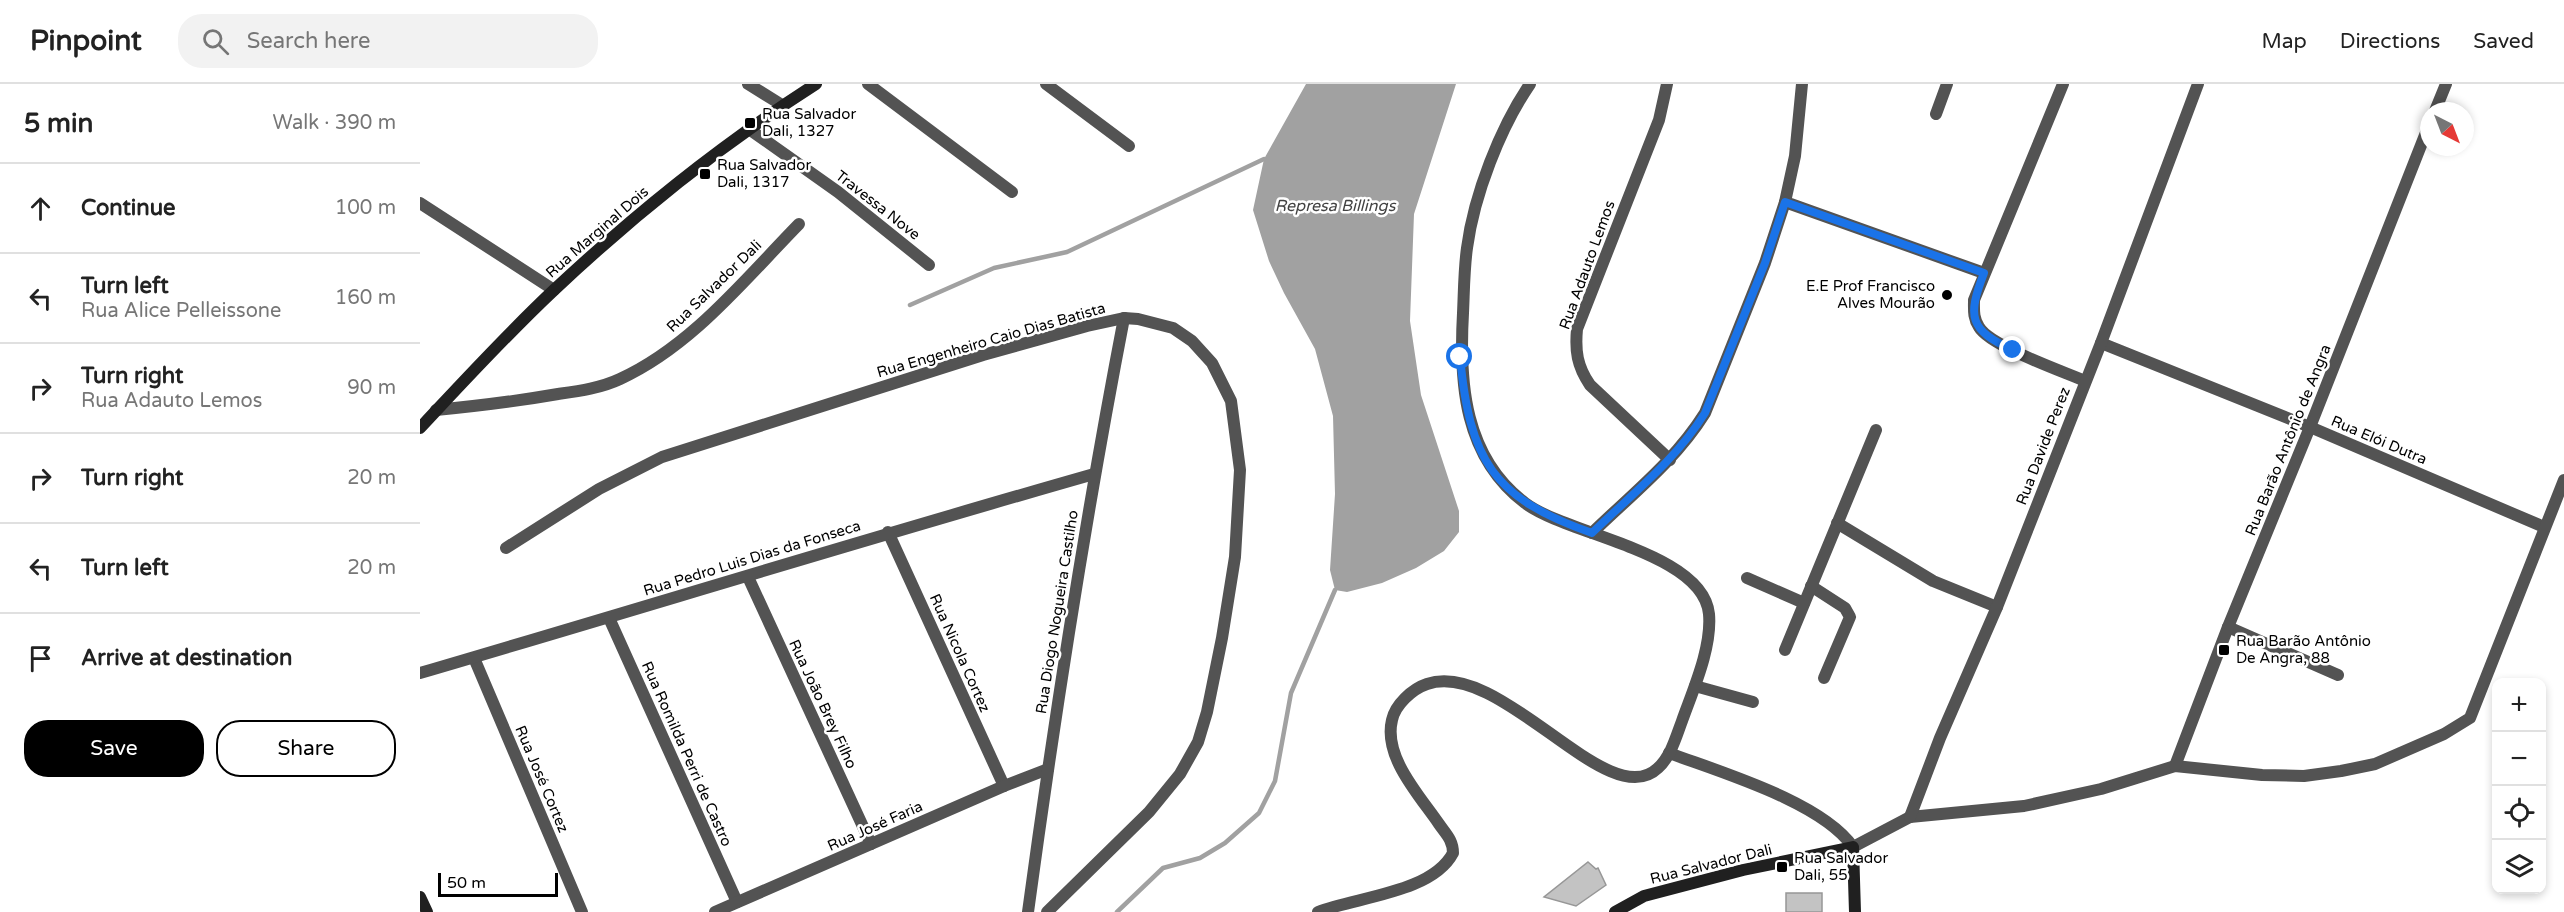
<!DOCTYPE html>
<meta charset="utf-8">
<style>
:root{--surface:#fff;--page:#f2f2f2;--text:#222;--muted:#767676;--line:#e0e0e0;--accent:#000}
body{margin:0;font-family:"Varela Round",sans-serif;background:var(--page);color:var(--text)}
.controls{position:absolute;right:18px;bottom:18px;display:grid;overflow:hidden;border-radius:12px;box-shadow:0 3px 9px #0003}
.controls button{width:54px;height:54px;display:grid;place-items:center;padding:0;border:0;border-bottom:2px solid var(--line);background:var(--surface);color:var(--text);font:30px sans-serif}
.compass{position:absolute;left:2000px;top:18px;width:54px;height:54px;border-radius:50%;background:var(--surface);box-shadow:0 3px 9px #0003;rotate:138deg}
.scale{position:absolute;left:18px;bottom:15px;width:120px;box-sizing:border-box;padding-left:6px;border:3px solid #000;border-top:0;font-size:16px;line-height:21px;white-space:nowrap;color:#000;-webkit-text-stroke:4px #fff;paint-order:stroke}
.stop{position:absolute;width:18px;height:18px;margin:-14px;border:4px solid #1a73e8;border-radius:50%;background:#fff}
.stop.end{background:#1a73e8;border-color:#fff;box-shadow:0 2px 6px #0008}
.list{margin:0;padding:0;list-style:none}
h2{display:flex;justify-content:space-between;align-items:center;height:78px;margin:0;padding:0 24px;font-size:26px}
h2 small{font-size:20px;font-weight:400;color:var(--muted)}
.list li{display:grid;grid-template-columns:39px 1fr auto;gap:18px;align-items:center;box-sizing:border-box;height:90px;padding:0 24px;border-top:2px solid var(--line)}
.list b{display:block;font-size:22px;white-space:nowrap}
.list p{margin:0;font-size:20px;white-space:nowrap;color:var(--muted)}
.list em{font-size:20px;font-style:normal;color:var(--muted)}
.actions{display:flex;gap:12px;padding:18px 24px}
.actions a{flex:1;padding:14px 0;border:2px solid var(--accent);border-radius:24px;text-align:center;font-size:21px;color:var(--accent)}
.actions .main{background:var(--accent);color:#fff}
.icon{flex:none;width:33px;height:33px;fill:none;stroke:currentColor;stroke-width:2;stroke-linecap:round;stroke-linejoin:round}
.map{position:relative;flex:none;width:2144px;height:828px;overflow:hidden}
header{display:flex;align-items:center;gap:36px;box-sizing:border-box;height:84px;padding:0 30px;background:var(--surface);border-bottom:2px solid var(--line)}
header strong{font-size:28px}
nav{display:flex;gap:33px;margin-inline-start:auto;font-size:21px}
.search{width:420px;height:54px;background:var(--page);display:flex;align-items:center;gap:15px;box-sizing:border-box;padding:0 21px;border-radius:24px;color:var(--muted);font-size:22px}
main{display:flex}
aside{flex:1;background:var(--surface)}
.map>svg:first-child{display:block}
</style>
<header>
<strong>Pinpoint</strong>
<div class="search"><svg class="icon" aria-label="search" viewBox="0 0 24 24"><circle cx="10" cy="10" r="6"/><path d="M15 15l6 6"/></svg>Search here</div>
<nav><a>Map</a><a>Directions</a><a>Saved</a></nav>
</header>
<main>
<aside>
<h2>5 min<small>Walk · 390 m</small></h2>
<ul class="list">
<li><svg class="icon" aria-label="ahead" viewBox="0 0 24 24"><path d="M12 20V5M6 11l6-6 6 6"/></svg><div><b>Continue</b></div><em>100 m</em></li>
<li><svg class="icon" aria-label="left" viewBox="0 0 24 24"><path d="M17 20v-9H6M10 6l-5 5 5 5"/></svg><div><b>Turn left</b><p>Rua Alice Pelleissone</p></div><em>160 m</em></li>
<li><svg class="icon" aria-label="right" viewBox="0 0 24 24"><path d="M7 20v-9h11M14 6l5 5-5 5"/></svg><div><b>Turn right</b><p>Rua Adauto Lemos</p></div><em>90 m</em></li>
<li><svg class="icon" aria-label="right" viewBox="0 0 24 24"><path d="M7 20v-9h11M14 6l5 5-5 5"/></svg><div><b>Turn right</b></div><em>20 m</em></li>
<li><svg class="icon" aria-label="left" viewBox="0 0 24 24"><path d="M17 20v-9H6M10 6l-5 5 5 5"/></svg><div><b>Turn left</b></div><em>20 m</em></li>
<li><svg class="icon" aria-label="arrive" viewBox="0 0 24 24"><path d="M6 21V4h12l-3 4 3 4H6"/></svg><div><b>Arrive at destination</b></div></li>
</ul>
<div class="actions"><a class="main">Save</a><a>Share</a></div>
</aside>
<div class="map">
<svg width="2144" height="828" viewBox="0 0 2144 828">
<rect width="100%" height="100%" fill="#fff"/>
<path fill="#a1a1a1" d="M886 0H1036L994 130 990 237 1001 311 1039 427V448L1024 467 996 484 962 499 927 508 915 506 910 486 915 410 913 332 895 265 864 209 849 177 833 126 844 75Z"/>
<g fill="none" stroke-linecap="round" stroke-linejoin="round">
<g stroke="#a1a1a1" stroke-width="4.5">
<path d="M490 221 574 184 647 168 844 75"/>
<path d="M697 828 743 784 780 774 805 759 839 729 855 697 871 609 915 506"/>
</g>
</g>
<g fill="#c3c3c3" stroke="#979797" stroke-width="1.5">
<path d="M1168 778 1176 785 1178 784 1186 801 1156 822 1124 813Z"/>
<rect x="1366" y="809" width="36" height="19"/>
</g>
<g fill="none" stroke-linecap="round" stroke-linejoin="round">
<g stroke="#535353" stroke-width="12">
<path d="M328 0 362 21"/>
<path d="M448 0 592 108"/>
<path d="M626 0 709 62"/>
<path d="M1247 0 1239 36 1157 245C1155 267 1157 282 1170 301L1250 376"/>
<path d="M1382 0 1375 72 1365 118 1564 189"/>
<path d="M1643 0 1554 216C1554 226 1553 234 1559 243 1570 262 1642 287 1665 297"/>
<path d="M2015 27 2026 0"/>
<path d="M1516 30 1527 0"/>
<path d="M329 45 418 108 509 181"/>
<path d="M0 119 134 206"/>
<path d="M1681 259 1890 343 2124 443"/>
<path d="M16 326C57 322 98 317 138 310 159 307 181 304 200 295 272 262 325 195 379 140"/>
<path d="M1417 439 1513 497 1577 523"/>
<path d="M468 448 584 702"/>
<path d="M1172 449C1212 410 1255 377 1285 329L1345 179 1365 118"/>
<path d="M86 464 179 405 242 373 563 271 667 242 704 234 718 235 753 244 772 257 792 279 811 317 820 386 815 473 802 554 787 628 778 658 760 690 729 728 627 828"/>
<path d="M328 493 451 760"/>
<path d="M1327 494 1384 519"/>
<path d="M1391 502 1425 524 1430 533 1404 594"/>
<path d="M189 534 317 818"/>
<path d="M1808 543 1918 591"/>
<path d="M1365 566 1456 346"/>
<path d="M54 574 162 828"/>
<path d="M0 589C225 523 449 454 674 390"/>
<path d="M1275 602 1333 618"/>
<path d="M1249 669C1300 688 1402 718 1433 763L1490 733 1604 722 1681 705 1755 682 1842 691 1884 692 1921 687 1955 680 2024 650 2050 634 2144 396"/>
<path d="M1755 682 1808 543 1890 343 2009 41"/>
<path d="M1490 733 1520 654 1577 523 1681 259 1778 0"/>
<path d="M295 828 584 702 628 685"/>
<path d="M608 828C635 629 666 431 704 234"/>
<path d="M898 828C936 813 1012 809 1033 769 1033 756 1026 750 1019 740 1000 712 963 673 972 636 975 621 992 605 1007 600 1082 575 1188 732 1238 684 1251 672 1256 653 1262 637 1273 606 1292 564 1289 530 1283 468 1147 451 1105 419 1044 373 1039 299 1043 229 1044 208 1044 185 1047 164 1054 111 1080 44 1110 0"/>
</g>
<g stroke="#202020" stroke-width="12">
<path d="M0 344C44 297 87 250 134 206 215 130 302 60 396 0"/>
<path d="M0 813 7 828"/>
<path d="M1195 828 1224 812 1323 786 1433 763 1435 828"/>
</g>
</g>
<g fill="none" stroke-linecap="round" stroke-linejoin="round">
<path stroke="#1a73e8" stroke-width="8" d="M1040 273C1050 376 1072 414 1172 449 1212 410 1255 377 1285 329L1345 179 1365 118 1564 189C1547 233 1549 246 1593 266"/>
</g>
<g fill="#000" stroke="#fff" stroke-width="2">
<rect x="324" y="33" width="12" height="12" rx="3"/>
<rect x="279" y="84" width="12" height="12" rx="3"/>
<circle cx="1527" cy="211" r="6"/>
<rect x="1798" y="560" width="12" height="12" rx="3"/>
<rect x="1356" y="777" width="12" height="12" rx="3"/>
</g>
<g text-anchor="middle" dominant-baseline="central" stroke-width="5" stroke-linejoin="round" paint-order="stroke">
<g font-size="15" fill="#000" stroke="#fff" text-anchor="start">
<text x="342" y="30">Rua Salvador<tspan x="342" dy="17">Dali, 1327</tspan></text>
<text x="297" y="81">Rua Salvador<tspan x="297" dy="17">Dali, 1317</tspan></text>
<text x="1515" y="202" text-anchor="end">E.E Prof Francisco<tspan x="1515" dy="17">Alves Mourão</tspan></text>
<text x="1816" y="557">Rua Barão Antônio<tspan x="1816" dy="17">De Angra, 88</tspan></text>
<text x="1374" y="774">Rua Salvador<tspan x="1374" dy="17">Dali, 55</tspan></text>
</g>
<g font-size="15" fill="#000" stroke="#fff">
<text transform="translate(458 121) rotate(38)">Travessa Nove</text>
<text transform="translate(177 148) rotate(-41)">Rua Marginal Dois</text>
<text transform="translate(1167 181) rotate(-70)">Rua Adauto Lemos</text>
<text transform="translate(294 202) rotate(-44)">Rua Salvador Dali</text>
<text transform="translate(571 256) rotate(-16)">Rua Engenheiro Caio Dias Batista</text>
<text transform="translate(1868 356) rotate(-68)">Rua Barão Antônio de Angra</text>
<text transform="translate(1959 356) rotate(23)">Rua Elói Dutra</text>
<text transform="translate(1623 362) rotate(-69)">Rua Davide Perez</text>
<text transform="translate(332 474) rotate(-17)">Rua Pedro Luis Dias da Fonseca</text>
<text transform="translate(637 528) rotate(-81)">Rua Diogo Nogueira Castilho</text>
<text transform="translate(540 569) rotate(66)">Rua Nicola Cortez</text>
<text transform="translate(403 620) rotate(65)">Rua João Brey Filho</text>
<text transform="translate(267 670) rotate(66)">Rua Romilda Perri de Castro</text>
<text transform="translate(122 695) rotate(67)">Rua José Cortez</text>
<text transform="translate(455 742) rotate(-24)">Rua José Faria</text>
<text transform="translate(1291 780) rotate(-14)">Rua Salvador Dali</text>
</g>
<g font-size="16" font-style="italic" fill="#424242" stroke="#fff">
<text x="915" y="122">Represa Billings</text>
</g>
</g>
</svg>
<div class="controls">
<button>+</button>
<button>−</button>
<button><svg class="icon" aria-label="locate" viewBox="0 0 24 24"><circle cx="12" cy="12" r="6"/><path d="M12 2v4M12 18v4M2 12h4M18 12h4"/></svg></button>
<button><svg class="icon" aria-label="layers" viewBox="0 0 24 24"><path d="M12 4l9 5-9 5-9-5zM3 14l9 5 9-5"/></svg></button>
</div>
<svg class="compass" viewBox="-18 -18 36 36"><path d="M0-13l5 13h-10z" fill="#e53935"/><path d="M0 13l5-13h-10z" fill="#767676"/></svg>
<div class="scale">50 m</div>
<div class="stop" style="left:1040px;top:273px"></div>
<div class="stop end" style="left:1593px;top:266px"></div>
</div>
</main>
